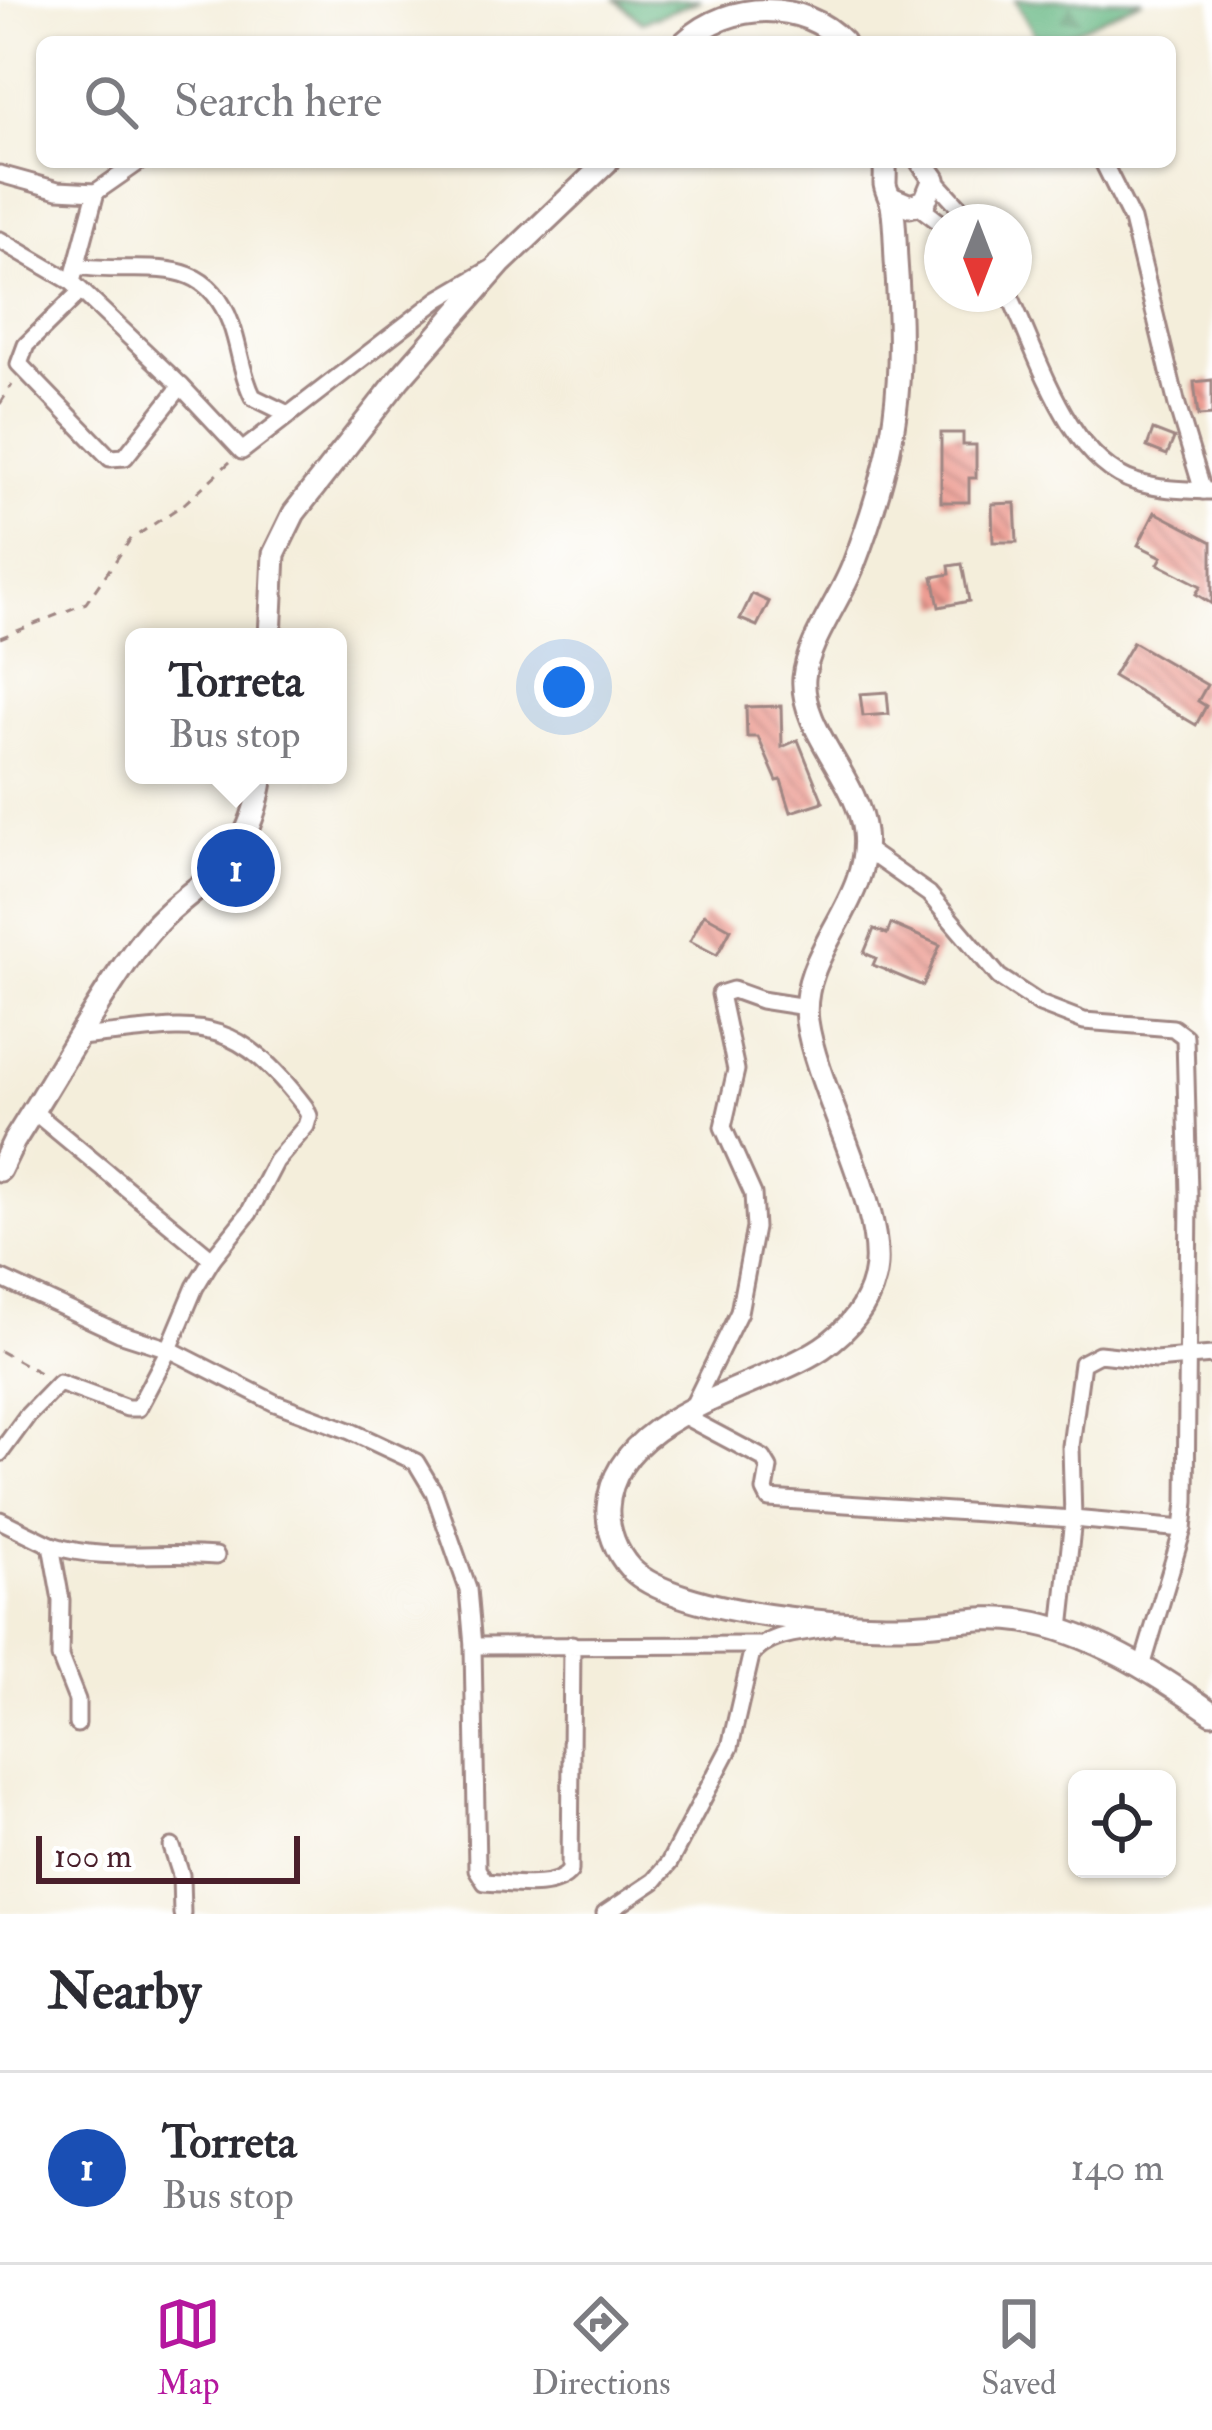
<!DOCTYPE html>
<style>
:root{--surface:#fff;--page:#f2f2f3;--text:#2b2b33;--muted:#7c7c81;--line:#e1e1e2;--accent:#b5179e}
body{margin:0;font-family:"IM FELL Double Pica",serif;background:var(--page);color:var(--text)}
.controls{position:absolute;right:36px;bottom:36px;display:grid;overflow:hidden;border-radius:18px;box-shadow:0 3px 9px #0004}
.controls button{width:108px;height:108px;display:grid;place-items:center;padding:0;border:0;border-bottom:3px solid var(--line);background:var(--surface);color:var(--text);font:60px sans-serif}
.compass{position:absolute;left:924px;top:204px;width:108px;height:108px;border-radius:50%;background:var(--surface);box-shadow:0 3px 9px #0004;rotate:180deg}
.scale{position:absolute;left:36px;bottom:30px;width:264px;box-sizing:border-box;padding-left:12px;border:6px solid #4a1f2b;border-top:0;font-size:33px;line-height:42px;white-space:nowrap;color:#4a1f2b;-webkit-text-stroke:9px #fff;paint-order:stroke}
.you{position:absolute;left:564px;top:687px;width:42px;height:42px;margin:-30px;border:9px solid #fff;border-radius:50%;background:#1a73e8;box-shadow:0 0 0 18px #1a73e833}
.badge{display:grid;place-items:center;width:78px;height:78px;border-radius:50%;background:var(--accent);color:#fff;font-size:39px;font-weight:700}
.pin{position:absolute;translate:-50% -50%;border:6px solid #fff;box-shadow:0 3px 12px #0006}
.popup{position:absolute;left:125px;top:628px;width:222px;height:156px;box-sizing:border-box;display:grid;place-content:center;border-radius:18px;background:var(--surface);filter:drop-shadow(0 3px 9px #0005);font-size:39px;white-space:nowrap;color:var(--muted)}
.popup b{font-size:45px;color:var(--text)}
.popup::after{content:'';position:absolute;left:50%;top:100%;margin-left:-24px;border:24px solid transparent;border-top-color:var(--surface)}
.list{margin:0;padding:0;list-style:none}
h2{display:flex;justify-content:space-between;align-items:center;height:156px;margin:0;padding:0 48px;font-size:51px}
h2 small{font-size:39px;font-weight:400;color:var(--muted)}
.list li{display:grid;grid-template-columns:78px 1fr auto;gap:36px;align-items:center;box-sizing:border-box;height:192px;padding:0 48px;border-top:3px solid var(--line)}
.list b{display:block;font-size:45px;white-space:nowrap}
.list p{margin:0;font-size:39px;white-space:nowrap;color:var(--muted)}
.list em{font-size:39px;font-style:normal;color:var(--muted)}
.icon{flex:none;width:66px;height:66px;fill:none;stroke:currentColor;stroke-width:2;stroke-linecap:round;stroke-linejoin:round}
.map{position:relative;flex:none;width:1212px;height:1914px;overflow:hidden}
.search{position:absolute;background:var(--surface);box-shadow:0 3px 9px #0004;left:36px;right:36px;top:36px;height:132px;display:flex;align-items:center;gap:30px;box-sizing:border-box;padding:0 42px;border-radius:18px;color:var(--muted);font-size:45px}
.sheet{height:348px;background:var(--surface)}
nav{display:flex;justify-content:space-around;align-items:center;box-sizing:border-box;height:168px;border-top:3px solid var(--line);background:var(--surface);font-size:33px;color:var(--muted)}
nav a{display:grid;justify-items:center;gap:6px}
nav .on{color:var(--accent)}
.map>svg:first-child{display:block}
</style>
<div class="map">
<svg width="1212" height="1914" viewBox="0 0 1212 1914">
<defs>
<pattern id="forest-firs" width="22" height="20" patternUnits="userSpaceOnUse" patternTransform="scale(3)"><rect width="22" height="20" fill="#67b884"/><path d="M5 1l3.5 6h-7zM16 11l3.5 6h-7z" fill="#57956c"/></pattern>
<pattern id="building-back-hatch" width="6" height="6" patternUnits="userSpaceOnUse" patternTransform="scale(3)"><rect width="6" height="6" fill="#ed9d93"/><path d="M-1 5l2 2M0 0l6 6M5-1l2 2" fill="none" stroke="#c27f78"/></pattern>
</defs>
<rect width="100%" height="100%" fill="#fff"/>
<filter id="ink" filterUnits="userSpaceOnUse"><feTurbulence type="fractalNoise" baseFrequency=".00833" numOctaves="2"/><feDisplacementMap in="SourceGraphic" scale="24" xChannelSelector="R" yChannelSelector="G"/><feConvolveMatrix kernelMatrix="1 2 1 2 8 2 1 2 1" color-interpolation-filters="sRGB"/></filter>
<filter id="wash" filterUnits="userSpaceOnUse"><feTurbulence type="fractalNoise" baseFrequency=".004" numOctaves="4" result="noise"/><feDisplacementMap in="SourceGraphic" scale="48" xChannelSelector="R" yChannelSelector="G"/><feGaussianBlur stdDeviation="2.7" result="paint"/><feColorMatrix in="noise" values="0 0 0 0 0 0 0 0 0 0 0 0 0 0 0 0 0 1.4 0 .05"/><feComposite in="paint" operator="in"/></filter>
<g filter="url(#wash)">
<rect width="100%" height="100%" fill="#f4eedb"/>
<g fill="url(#forest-firs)" stroke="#586c58" stroke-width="3">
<path d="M616 0H701L642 22Z"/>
<path d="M1015 0H1143L1050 42H1039Z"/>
</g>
<g id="blocks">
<g fill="url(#building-back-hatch)">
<path d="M1212 380V415L1198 416 1194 382Z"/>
<path d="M1153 430 1174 438 1167 455 1147 447Z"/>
<path d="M941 433H963V445H976V478H969V502H941Z"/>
<path d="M1015 503 1017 542H993L992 504Z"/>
<path d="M1155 512 1212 542V604L1196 594 1201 586 1158 564 1162 557 1138 545Z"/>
<path d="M962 564 969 601 939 607 933 577 950 574 949 566Z"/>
<path d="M752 594 769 602 757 626 740 619Z"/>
<path d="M1133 642 1207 685 1198 701 1206 706 1196 725 1113 676Z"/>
<path d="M887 692 889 714 863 716 860 694Z"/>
<path d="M781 706 782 747 798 740 823 802 791 812 781 780 777 781 758 737H747L746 707Z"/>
<path d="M704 914 731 929 717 955 690 941Z"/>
<path d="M891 924 940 945 923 986 873 965 876 958 864 953 874 929 887 934Z"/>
</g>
</g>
</g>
<g filter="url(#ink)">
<use href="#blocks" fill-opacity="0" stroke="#9f8683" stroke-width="3"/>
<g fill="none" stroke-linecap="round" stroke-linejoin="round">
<g stroke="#9f8683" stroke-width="21">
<g id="street">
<path d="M139 162 96 192 72 282 181 386 242 451 439 299 492 268"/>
<path d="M1103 162 1132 220 1177 405 1203 491"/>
<path d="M0 174 58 190 96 192"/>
<path d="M934 179 973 222"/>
<path d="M917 205 942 224"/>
<path d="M0 240 72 282"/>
<path d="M77 266C142 277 203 247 231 324 240 348 241 374 253 397L288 414"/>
<path d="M81 291 26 345 19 364 110 458 125 457 181 386"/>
<path d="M1009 294C1038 354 1068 461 1136 482 1160 490 1186 490 1211 491"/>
<path d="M865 849 929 894 999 977 1040 1004 1084 1021 1173 1028 1185 1037 1189 1195 1186 1502 1183 1529 1141 1670"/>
<path d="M78 1037C192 1028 226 1004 305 1107L309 1116 306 1126 276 1161 249 1213 212 1259"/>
<path d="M0 1278 119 1333 169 1349 195 1287 212 1259 33 1111"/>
<path d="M691 1410 739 1312 755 1228 753 1194 723 1127 736 1070 720 994 733 990 761 1000 806 1007"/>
<path d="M682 1415 763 1458 769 1468 765 1491 769 1499 1073 1519 1071 1446 1082 1363 1099 1354 1155 1360 1212 1355"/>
<path d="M0 1453 27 1416 59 1383 127 1408H138L169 1349 275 1403 350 1431 416 1462 434 1492 468 1589 473 1646"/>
<path d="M0 1520 51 1545 61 1600 60 1657 77 1700V1724"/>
<path d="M51 1545C106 1563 160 1550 216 1556"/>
<path d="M1061 1629 1073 1519 1183 1529"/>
<path d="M572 1644 570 1871C554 1892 510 1883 485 1882L477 1869 473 1646 759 1645"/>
<path d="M172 1847 181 1875 182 1914"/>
<path d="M605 1914 654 1881 669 1863 730 1747 751 1656C768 1633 801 1633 828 1628"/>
</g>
</g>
<g stroke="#9f8683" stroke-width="27">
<g id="secondary">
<path d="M685 42C730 0 804 0 843 42"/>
<path d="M884 162C886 169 885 176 885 184 886 191 890 197 892 205 895 223 895 242 896 260 905 384 898 449 853 566 840 600 807 643 804 678 800 729 858 779 864 832 872 902 798 953 807 1021 817 1093 890 1215 874 1278 867 1308 847 1331 822 1348 757 1391 614 1413 608 1508 607 1529 616 1553 631 1569 677 1615 858 1629 923 1624 956 1622 989 1615 1023 1621 1090 1631 1157 1674 1212 1713"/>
<path d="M891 198 910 206 925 201 934 179 922 162"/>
<path d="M270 637 274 554 294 513 400 378 500 264 607 162"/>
<path d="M0 1170 14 1141C55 1077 92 1009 137 947 190 874 246 884 262 775"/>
</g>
</g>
<g stroke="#9f8683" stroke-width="3" stroke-dasharray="9 9" stroke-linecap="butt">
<path d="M0 404 12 385"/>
<path d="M0 638 86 603 130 540 184 504 231 461"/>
<path d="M0 1351 42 1374"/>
</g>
<use href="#street" stroke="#fff" stroke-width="15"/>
<use href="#secondary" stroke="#fff" stroke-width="21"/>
</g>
</g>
</svg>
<div class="controls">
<button><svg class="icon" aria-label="locate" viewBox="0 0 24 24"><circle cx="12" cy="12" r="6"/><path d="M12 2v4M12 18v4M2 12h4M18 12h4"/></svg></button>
</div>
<svg class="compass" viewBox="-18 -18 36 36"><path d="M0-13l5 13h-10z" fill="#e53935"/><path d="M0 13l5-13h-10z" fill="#7c7c81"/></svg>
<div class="scale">100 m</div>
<div class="you"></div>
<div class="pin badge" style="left:236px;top:868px;background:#1a4fb4">1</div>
<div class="popup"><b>Torreta</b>Bus stop</div>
<div class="search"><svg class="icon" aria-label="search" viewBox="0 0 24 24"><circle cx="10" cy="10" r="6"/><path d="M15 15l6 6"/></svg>Search here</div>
</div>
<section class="sheet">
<h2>Nearby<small></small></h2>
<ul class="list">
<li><span class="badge" style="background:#1a4fb4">1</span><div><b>Torreta</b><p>Bus stop</p></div><em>140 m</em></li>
</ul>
</section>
<nav>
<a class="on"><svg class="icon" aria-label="map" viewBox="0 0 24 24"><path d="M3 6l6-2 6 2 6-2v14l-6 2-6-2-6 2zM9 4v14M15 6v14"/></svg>Map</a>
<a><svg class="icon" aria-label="directions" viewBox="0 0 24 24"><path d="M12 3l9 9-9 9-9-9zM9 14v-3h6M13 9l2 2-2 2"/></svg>Directions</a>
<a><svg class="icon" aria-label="saved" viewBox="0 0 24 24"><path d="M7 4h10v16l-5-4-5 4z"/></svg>Saved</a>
</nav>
